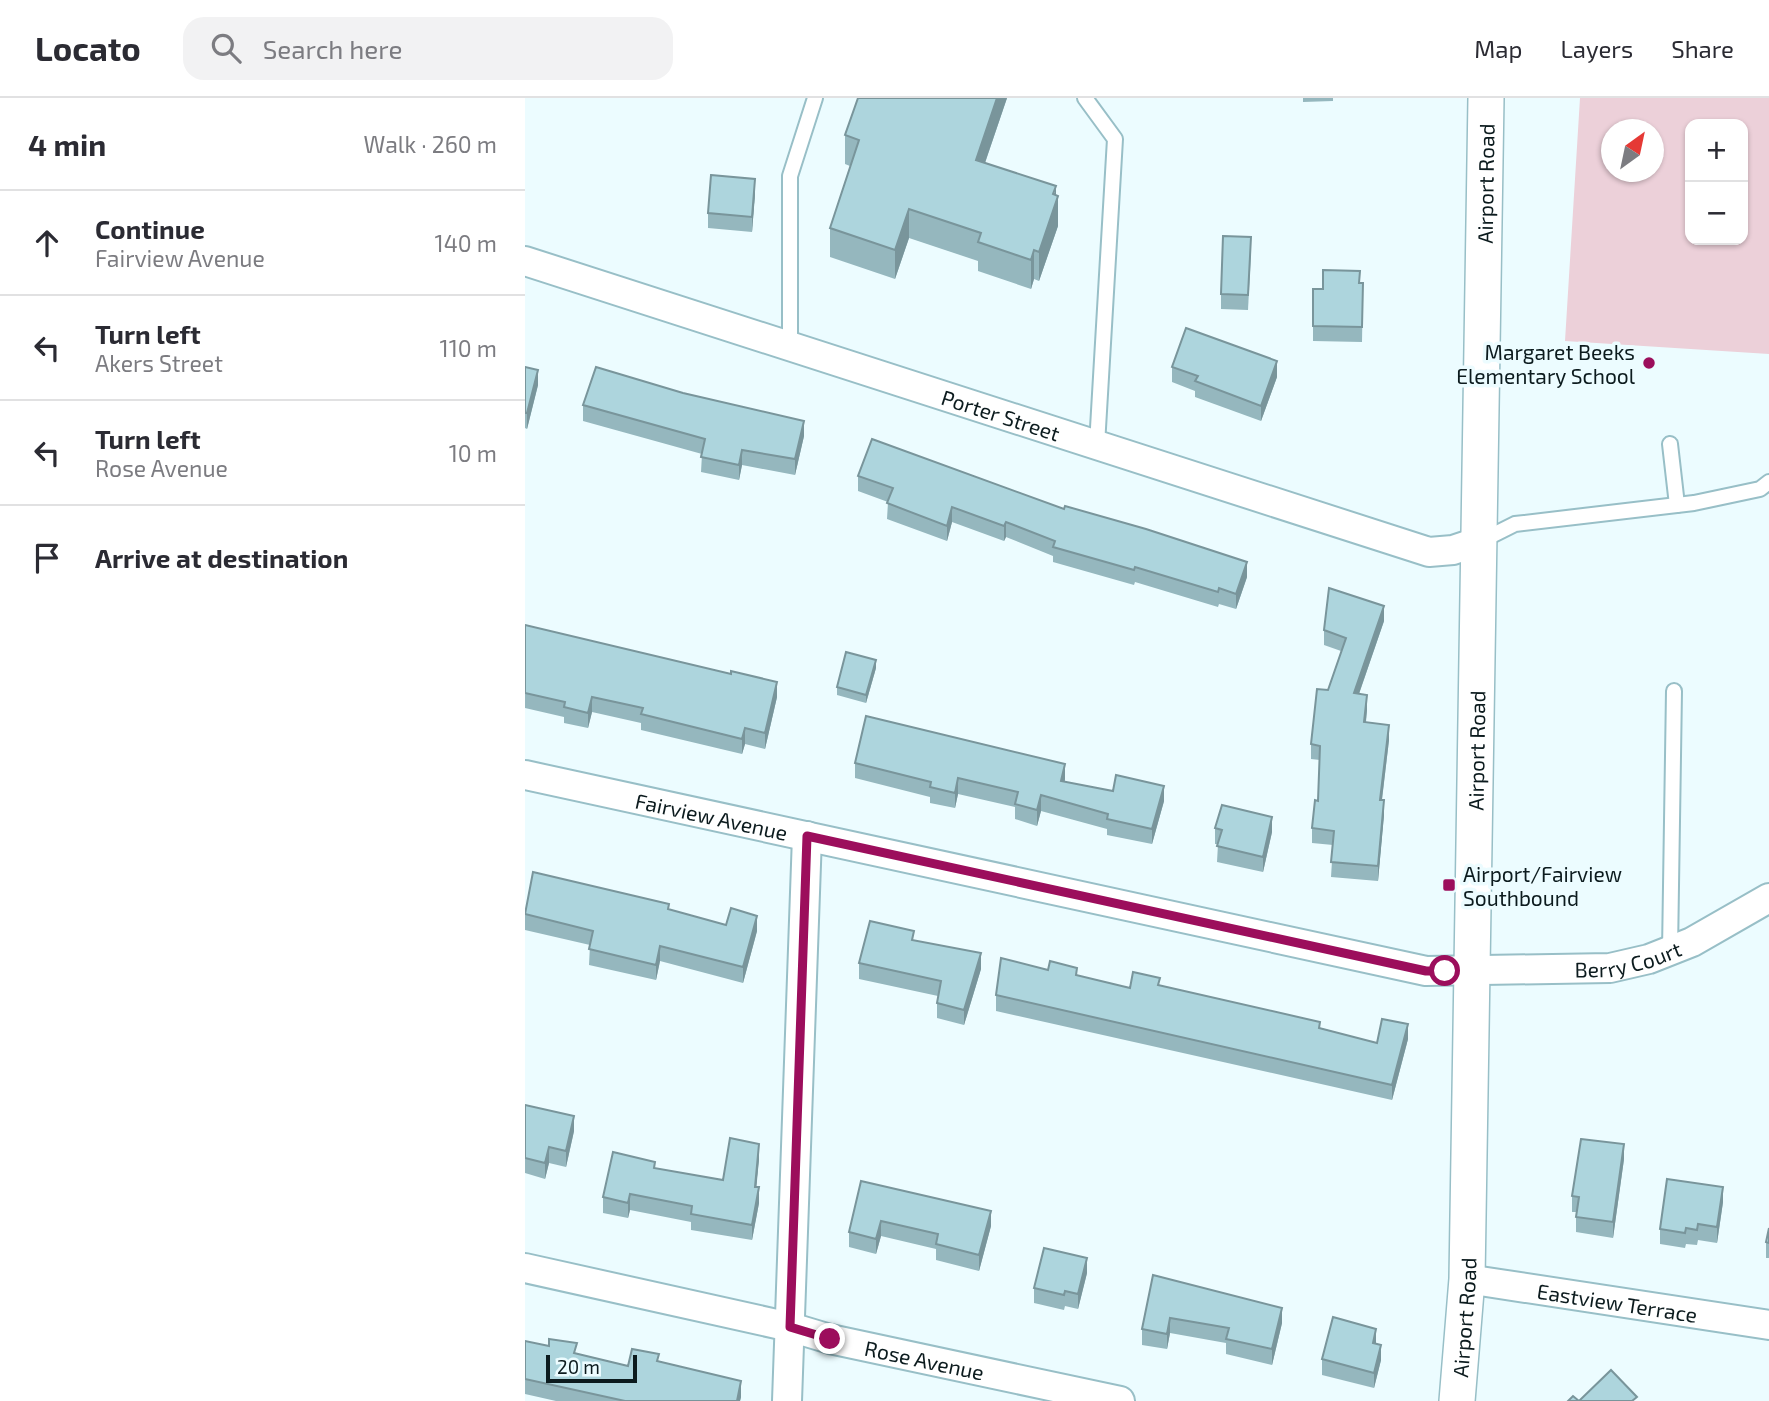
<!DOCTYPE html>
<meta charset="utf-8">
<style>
:root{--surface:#fff;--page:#f2f2f3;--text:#2b2b33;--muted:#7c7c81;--line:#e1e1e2}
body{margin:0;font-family:"Exo 2",sans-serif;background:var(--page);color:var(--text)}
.controls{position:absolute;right:21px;top:21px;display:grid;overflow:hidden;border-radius:14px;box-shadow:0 2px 5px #0004}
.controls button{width:63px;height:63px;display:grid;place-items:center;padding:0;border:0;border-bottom:2px solid var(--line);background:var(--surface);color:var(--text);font:35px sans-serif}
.compass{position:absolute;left:1076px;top:21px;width:63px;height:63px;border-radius:50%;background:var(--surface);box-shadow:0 2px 5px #0004;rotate:33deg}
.scale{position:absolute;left:21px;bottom:18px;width:91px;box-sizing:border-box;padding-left:7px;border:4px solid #0c1b1e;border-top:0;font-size:19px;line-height:24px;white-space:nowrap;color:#0c1b1e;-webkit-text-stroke:5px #ecfcff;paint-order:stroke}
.stop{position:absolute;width:21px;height:21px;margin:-16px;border:5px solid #9c0e5c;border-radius:50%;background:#fff}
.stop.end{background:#9c0e5c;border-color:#fff;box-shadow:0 2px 7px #0008}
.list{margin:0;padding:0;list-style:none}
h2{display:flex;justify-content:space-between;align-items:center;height:91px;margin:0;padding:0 28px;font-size:30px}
h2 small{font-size:23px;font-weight:400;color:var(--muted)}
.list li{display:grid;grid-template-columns:46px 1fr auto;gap:21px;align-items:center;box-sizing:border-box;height:105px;padding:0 28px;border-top:2px solid var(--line)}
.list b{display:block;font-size:26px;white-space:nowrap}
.list p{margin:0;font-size:23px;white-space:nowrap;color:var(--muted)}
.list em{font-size:23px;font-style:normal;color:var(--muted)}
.icon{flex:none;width:38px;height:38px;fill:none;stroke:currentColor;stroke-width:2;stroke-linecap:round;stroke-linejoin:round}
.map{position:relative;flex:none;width:1244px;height:1303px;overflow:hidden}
header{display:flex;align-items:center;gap:42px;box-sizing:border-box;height:98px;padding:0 35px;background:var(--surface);border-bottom:2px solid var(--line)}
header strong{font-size:33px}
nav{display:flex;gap:38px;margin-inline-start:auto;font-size:24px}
.search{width:490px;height:63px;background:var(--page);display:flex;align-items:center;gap:18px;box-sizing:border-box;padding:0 24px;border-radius:21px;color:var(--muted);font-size:26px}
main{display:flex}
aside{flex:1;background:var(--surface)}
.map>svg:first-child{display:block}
</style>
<header>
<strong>Locato</strong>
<div class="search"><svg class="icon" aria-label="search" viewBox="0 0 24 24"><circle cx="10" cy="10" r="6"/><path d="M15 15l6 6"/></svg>Search here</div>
<nav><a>Map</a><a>Layers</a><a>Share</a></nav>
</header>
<main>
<aside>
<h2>4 min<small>Walk · 260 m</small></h2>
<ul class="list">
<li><svg class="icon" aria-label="ahead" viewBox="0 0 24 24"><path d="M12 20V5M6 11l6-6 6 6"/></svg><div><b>Continue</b><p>Fairview Avenue</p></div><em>140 m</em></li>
<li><svg class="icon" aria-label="left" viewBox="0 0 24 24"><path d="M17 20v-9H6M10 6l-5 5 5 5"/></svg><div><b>Turn left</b><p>Akers Street</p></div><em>110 m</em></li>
<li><svg class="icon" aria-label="left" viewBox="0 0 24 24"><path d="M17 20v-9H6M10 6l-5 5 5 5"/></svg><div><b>Turn left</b><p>Rose Avenue</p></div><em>10 m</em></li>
<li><svg class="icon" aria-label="arrive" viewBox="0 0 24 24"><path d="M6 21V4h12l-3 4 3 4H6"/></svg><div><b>Arrive at destination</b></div></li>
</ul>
</aside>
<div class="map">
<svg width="1244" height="1303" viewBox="0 0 1244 1303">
<rect width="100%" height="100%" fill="#ecfcff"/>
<path fill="#ecd0d9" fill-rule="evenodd" d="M1055 0H1244V256L1040 243ZM1165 26H1218V142H1165ZM1086 32H1128V74H1086Z"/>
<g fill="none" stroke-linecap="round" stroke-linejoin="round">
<g stroke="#98bfc7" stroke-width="18">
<g id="service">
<path d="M560 0 590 41 572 347"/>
<path d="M265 248V78L290 0"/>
<path d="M1145 346 1152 407"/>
<path d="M956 443 990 426 1169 405 1235 391 1244 384"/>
<path d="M1145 853 1149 593"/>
</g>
</g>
<g stroke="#98bfc7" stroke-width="32">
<g id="minor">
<path id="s1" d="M0 163 904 454 928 452 955 443"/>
<path id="s2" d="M0 677 901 873 1085 870 1124 861 1167 844 1244 800"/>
<path id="s3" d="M0 1170 265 1229 305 1241 595 1303"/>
<path id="s4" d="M942 1181 1244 1227"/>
<path d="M262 1303 282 738"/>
</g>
</g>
<g stroke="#98bfc7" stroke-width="38">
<g id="tertiary">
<path id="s5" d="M932 1303 942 1181 961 0"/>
</g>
</g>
<use href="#service" stroke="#fff" stroke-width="14"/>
<use href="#minor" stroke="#fff" stroke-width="28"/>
<use href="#tertiary" stroke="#fff" stroke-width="35"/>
</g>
<g fill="#95b7be">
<path d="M333 0H482L460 65 531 97 533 128 514 183 509 181 506 191 453 173V163L384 140 370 181 305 159V130L325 68 320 66V37Z"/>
<path d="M778 0H808V3L778 4Z"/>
<path d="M230 96 227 134 183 130V115Z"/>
<path d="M726 155 723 212 696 211V196Z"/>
<path d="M838 185 837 244 788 243V191H798Z"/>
<path d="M0 269 13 287 2 331 0 330Z"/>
<path d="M647 269 752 279 736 323 670 299V293L647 284Z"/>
<path d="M58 307 279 338 270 377 217 367 214 382 176 374 177 356 58 323Z"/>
<path d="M333 378 722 479 711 511 694 506 693 509 610 484 609 487 528 464V458L481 439 479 443 427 424 422 443 362 421 363 404 333 393Z"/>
<path d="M859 523 834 596 842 612 841 624 864 642 857 702 859 717 853 783 806 779 808 747 787 745V730L793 703 795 662 786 661V646L816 553 799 547V532Z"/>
<path d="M0 527 252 599 240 651 220 646 217 656 116 632V625L67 614 63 630 39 625V619L0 610Z"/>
<path d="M351 570 341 605 312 597V589Z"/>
<path d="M330 665 540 681V684L639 703 627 746 582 737V731L516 713 512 728 490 721V709L433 696 430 710 405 705V699L330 680Z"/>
<path d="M690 730 747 734 738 774 692 764 693 746H690Z"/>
<path d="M144 811 201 827 232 833 218 885 135 863 131 882 64 867 65 847 0 832V816Z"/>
<path d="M389 842 456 871 439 927 412 920V905L413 898 334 881V865Z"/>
<path d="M523 872 552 877 605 890 635 887 852 945 883 941 867 1002 471 913V897Z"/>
<path d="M0 1007 49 1033 41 1069 24 1065 20 1081 0 1075Z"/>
<path d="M234 1061 231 1089 234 1105 227 1142 166 1132V1124L105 1112 103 1120 78 1115V1099L130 1070 198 1082Z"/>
<path d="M1099 1061 1088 1140 1051 1134V1114H1047V1098Z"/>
<path d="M336 1083 466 1128 454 1173 411 1162V1151L356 1138 351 1156 324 1149V1134Z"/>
<path d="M1198 1104 1192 1145 1173 1142 1172 1147 1161 1146 1160 1150 1135 1146V1131Z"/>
<path d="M1244 1130V1160H1241V1144Z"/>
<path d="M562 1175 553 1211 540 1208 539 1212 509 1205V1190Z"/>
<path d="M628 1177 757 1225 747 1267 701 1256V1245L645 1235 642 1251 617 1247V1231Z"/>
<path d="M0 1243 24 1248 52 1256 103 1268 134 1264 216 1299 215 1303H31L0 1296Z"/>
<path d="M797 1261 856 1262 849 1290 797 1277Z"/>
</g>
<g fill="#79959b">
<path d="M472 0H482L451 91V62Z"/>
<path d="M230 81V96L227 134V119Z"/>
<path d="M531 88V105L533 98V128L514 183V154Z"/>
<path d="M384 111V140L370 181V152Z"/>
<path d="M509 152V181L506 191V162Z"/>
<path d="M752 263V279L736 323V308Z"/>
<path d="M13 272V287L2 331V315Z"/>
<path d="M279 323V338L270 377V361Z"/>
<path d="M217 352V367L214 382V367Z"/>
<path d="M427 409V424L422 443V428Z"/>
<path d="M481 424V439L479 443V428Z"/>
<path d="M722 464V479L711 511V496Z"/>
<path d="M859 508V523L829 610V595Z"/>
<path d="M351 562V570L341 605V597Z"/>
<path d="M252 584V599L240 651V635Z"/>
<path d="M842 597V612L839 639V624Z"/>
<path d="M67 599V614L63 630V615Z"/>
<path d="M864 627V642L855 717V702Z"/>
<path d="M220 630V646L217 656V641Z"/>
<path d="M540 666V681L536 699V683Z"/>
<path d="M433 680V696L430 710V695Z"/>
<path d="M639 688V703L627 746V731Z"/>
<path d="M516 697V713L512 728V712Z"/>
<path d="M859 702V717L853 783V768Z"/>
<path d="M747 719V734L738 774V759Z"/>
<path d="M232 818V833L218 885V869Z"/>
<path d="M135 848V863L131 882V867Z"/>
<path d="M456 855V871L439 927V912Z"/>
<path d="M883 926V941L867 1002V987Z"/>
<path d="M49 1018V1033L41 1069V1053Z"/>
<path d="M234 1046V1061L230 1104V1089Z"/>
<path d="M1099 1046V1061L1088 1140V1124Z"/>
<path d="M24 1049V1065L20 1081V1065Z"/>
<path d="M234 1089V1105L227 1142V1127Z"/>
<path d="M1198 1089V1104L1192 1145V1129Z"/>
<path d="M105 1096V1112L103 1120V1105Z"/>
<path d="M466 1113V1128L454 1173V1157Z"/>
<path d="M356 1123V1138L351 1156V1141Z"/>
<path d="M562 1160V1175L553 1211V1196Z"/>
<path d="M757 1210V1225L747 1267V1251Z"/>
<path d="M645 1220V1235L642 1251V1236Z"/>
<path d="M851 1231V1246L848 1245Z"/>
<path d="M856 1247V1262L849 1290V1275Z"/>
<path d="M216 1283V1299L215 1303H212Z"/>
</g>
<g fill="#add5dd" stroke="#79959b" stroke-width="2">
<path d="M333 0H472L451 62 531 88 528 96 533 98 514 154 509 152 506 162 453 144 456 135 384 111 370 152 305 130 334 42 320 37Z"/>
<path d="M186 77 230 81 227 119 183 115Z"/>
<path d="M698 138 726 139 723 197 696 196Z"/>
<path d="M798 172 835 173 834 185H838L837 229 788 228V191H798Z"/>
<path d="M661 230 752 263 736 308 670 283 673 278 647 269Z"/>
<path d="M0 269 13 272 2 315H0Z"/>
<path d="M71 269 158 295 279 323 270 361 217 352 214 367 176 359 180 341 58 307Z"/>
<path d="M347 341 539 411 540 408 621 431 722 464 711 496 694 490 693 494 610 469 609 472 528 449 530 443 481 424 479 428 427 409 422 428 362 405 368 390 333 378Z"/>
<path d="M804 490 859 508 829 595 842 597 839 624 864 627 855 702H859L853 768 806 764 809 733 787 730 790 702 793 703 795 648 786 646 792 591 803 592 821 540 799 532Z"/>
<path d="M0 527 206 576V573L252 584 240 635 220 630 217 641 116 616 118 610 67 599 63 615 39 609 40 604 0 595Z"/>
<path d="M321 554 351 562 341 597 312 589Z"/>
<path d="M341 618 540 666 536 683 588 693 591 677 639 688 627 731 582 721 583 716 516 697 512 712 490 706 493 694 433 680 430 695 405 689 406 684 330 665Z"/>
<path d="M697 707 747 719 738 759 692 748 697 732 690 730Z"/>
<path d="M8 774 144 806 143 811 201 827 206 810 232 818 218 869 135 848 131 867 64 851 68 833 0 816Z"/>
<path d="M345 823 389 833 387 842 456 855 439 912 412 905 416 883 334 865Z"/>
<path d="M476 860 523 872 525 863 552 870 551 877 605 890 608 874 635 880 633 887 795 924 794 930 852 945 857 921 883 926 867 987 471 897Z"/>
<path d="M0 1007 49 1018 41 1053 24 1049 20 1065 0 1060Z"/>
<path d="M205 1040 234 1046 230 1089H234L227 1127 166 1116 167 1108 105 1096 103 1105 78 1099 88 1054 130 1064 129 1070 198 1082Z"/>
<path d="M1056 1041 1099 1046 1088 1124 1051 1119 1054 1099 1047 1098Z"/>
<path d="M1142 1081 1198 1089 1192 1129 1173 1126 1172 1132 1161 1130 1160 1135 1135 1131Z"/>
<path d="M336 1083 466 1113 454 1157 411 1146 413 1136 356 1123 351 1141 324 1134Z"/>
<path d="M1244 1130V1145L1241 1144Z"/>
<path d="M519 1150 562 1160 553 1196 540 1193 539 1197 509 1190Z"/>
<path d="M628 1177 757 1210 747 1251 701 1241 704 1230 645 1220 642 1236 617 1231Z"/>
<path d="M808 1219 851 1231 848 1245 856 1247 849 1275 797 1261Z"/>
<path d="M24 1241 52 1245 49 1255 103 1268 107 1251 134 1256 132 1263 216 1283 212 1303H100L0 1281V1243L24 1248Z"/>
<path d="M1086 1272 1112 1299 1107 1303H1043L1048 1298 1054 1303Z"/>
</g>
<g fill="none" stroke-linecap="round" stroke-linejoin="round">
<path stroke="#9c0e5c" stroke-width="9" d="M305 1241 265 1229 282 738 901 873H920"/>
</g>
<g fill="#9c0e5c" stroke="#ecfcff" stroke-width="2.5">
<circle cx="1124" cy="265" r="7"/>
<rect x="917" y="780" width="14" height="14" rx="3.5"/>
</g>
<g text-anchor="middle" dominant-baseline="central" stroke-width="7" stroke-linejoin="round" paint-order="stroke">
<g font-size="21" fill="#0c1b1e" stroke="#ecfcff">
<text stroke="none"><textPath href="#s5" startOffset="1218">Airport Road</textPath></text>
<text stroke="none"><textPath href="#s1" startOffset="500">Porter Street</textPath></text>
<text stroke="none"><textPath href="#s5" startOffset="651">Airport Road</textPath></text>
<text stroke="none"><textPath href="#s2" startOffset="191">Fairview Avenue</textPath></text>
<text stroke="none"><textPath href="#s2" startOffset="1125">Berry Court</textPath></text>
<text stroke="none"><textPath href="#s4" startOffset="152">Eastview Terrace</textPath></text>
<text stroke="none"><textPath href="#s5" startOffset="84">Airport Road</textPath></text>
<text stroke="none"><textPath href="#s3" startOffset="410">Rose Avenue</textPath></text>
</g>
<g font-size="21" fill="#0c1b1e" stroke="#ecfcff" text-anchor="end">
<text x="1110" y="253">Margaret Beeks<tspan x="1110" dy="24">Elementary School</tspan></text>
<text x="938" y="775" text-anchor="start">Airport/Fairview<tspan x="938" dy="24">Southbound</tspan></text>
</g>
</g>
</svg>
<div class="controls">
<button>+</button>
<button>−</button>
</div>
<svg class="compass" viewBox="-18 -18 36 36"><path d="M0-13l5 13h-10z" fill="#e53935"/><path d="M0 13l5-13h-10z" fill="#7c7c81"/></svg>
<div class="scale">20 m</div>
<div class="stop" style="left:920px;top:873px"></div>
<div class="stop end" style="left:305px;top:1241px"></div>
</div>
</main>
